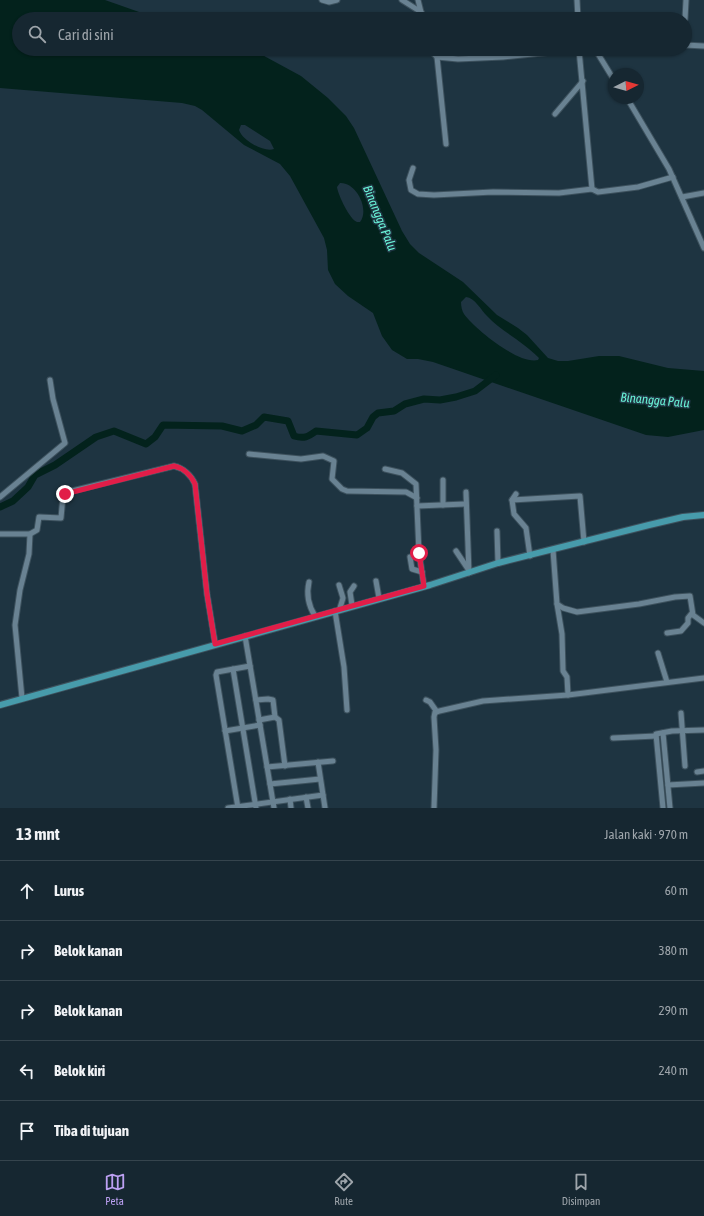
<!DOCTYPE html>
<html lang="id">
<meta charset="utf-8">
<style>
:root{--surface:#162731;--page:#23333d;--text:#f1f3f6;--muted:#9ea5ab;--line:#35444d;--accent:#bca0f2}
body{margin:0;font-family:"Asap Condensed",sans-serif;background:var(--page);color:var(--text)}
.compass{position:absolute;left:608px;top:68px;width:36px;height:36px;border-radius:50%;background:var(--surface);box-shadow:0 1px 3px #0004;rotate:85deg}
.stop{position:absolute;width:12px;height:12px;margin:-9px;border:3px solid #e11d48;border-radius:50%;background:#fff}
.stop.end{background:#e11d48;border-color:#fff;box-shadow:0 1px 4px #0008}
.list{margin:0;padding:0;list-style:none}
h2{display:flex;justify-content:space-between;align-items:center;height:52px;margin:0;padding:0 16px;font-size:17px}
h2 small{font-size:13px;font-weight:400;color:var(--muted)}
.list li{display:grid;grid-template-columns:26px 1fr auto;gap:12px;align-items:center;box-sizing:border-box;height:60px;padding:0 16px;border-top:1px solid var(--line)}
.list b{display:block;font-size:15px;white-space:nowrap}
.list em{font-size:13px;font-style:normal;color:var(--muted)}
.icon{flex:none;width:22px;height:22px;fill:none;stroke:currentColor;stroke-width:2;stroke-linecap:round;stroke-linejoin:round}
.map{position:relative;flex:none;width:704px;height:808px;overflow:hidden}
.search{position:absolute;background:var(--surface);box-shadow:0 1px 3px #0004;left:12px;right:12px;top:12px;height:44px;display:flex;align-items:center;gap:10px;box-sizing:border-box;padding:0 14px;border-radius:22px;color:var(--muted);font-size:15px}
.sheet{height:352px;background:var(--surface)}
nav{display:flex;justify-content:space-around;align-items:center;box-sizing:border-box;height:56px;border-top:1px solid var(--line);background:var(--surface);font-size:11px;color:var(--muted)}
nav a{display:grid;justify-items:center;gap:2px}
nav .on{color:var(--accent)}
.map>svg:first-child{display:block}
</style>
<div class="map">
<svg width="704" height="808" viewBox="0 0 704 808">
<rect width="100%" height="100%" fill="#1e3441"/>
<path fill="#03221c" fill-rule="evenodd" d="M0 0H105L159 19H19V49H251L301 76 328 98 346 116 354 128 402 231 410 244 419 253 463 282 497 315 518 328 527 335 548 358 558 361H568L599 356H619L668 368 704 371V430L668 437 646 435 433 362 418 359H407L392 350 382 336 373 313 348 296 335 284 328 270 327 250 324 238 290 176 280 164 244 145 202 110 195 106 182 103 0 88ZM241 125H245L270 141 274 149C264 153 242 140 239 130ZM340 183C356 182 370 209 360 222H357C350 220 338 195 337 187ZM466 297C475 298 481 310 487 316 502 332 523 341 539 358L538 360C519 365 475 329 464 314 462 311 461 306 461 302Z"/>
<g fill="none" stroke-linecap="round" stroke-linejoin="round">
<path stroke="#03221c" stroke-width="7" d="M0 507 13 501 28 487 35 475 55 465 96 437 114 431 146 444 155 437 163 425 222 426 242 431 256 425 264 417 288 421 294 436C304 439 308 437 316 431L357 435 367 428 373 417 378 413 394 411 405 404 424 399 440 400 456 397 475 391 496 375"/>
<g stroke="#3d515d" stroke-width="7">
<g id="minor">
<path d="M322 0 329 2 337 0"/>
<path d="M402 0 421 12 424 19"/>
<path d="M418 0 421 12"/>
<path d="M577 0 578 19"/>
<path d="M685 19 686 0"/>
<path d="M685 45 704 46"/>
<path d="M429 49 437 57 458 59 503 57 582 49"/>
<path d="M595 49 614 80"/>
<path d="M579 50 592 189"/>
<path d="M437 57 446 144"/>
<path d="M627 98 669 169 704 248"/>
<path d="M555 114 583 81"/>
<path d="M413 168 409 180 411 190 418 194 434 195 493 192 559 193 592 189 598 192 638 187 673 177"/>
<path d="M682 197 704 193"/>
<path d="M249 454 301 459 323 456 334 461 332 479 342 489 347 491 406 492 417 498"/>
<path d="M385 469 402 473 416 484 419 553 424 586"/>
<path d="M443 480V505"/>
<path d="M466 492 469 573"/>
<path d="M516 494 512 500 514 514 526 528 530 556"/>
<path d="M0 497 65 443 53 399 50 380"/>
<path d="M512 500 580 496 584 542"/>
<path d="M417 506 465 504"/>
<path d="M497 531 498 563"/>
<path d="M0 534H30L37 530 39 517 61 518 63 496 68 492 174 466C183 468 191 475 195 484L207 594 215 643"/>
<path d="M553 550 557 604 563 608 577 612 639 604 675 597 690 596 693 615 704 623"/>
<path d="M456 551 468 569"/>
<path d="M410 557 412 569 422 572"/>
<path d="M376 581 379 598"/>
<path d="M309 582C306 595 308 605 315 616"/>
<path d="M339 585 343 598 340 608"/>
<path d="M557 604 562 634 563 671 567 677 568 695"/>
<path d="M352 605 350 592 354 586"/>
<path d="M335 611 344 667 347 710"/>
<path d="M667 633 681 631 688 623V618L692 613"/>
<path d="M245 636 274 808"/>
<path d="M658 653 667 682"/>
<path d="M233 669 256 808"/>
<path d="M22 698 15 625 20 590 29 554 30 534"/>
<path d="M256 700 268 699 273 700 275 717"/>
<path d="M426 700 430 702 437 712"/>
<path d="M681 713 685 766"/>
<path d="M259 720 275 717 279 720 285 766"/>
<path d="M225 731 260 725"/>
<path d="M663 733 670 808"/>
<path d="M613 738 656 736"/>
<path d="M318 762 325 808"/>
<path d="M267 767 333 761"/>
<path d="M697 772 704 771"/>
<path d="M270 784 320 779"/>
<path d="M668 785 704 783"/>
<path d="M306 797 308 808"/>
<path d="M290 799 291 808"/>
<path d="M228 808 323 795"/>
<path d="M238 808 216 675 217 672 250 666"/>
<path d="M434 808 436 750 434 717 435 712 483 701 568 695 704 678"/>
<path d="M663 808 656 734 672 731 704 730"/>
</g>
</g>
<g stroke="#3d515d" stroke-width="8">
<path id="major" d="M0 705 430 585 498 563 649 525 683 517 704 515"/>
</g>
<use href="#minor" stroke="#698292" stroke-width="5"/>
<use href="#major" stroke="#479bab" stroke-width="6"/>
</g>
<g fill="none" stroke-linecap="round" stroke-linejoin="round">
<path stroke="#e11d48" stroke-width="5" d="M65 494 174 466C183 468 191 475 195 484L207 594 215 644 424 586 419 553"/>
</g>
<g text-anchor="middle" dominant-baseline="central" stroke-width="3" stroke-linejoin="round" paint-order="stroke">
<g font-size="13" font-style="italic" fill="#68f2d6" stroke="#1e3441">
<text transform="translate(380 218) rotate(68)">Binangga Palu</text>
<text transform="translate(655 400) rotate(5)">Binangga Palu</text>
</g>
</g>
</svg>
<svg class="compass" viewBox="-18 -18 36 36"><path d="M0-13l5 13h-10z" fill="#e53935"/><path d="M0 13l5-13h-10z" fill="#9ea5ab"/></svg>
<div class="stop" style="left:419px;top:553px"></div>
<div class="stop end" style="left:65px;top:494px"></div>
<div class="search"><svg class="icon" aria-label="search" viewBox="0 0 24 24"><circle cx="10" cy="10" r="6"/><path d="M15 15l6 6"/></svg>Cari di sini</div>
</div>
<section class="sheet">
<h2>13 mnt<small>Jalan kaki · 970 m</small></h2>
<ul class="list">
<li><svg class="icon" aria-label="ahead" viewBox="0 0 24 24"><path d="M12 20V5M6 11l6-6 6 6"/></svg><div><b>Lurus</b></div><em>60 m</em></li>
<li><svg class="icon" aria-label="right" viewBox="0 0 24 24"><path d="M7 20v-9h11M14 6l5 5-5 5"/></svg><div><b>Belok kanan</b></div><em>380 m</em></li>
<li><svg class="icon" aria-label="right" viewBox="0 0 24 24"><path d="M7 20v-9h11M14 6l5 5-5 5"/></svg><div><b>Belok kanan</b></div><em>290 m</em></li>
<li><svg class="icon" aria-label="left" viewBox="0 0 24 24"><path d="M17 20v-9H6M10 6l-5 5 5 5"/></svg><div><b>Belok kiri</b></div><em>240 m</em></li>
<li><svg class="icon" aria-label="arrive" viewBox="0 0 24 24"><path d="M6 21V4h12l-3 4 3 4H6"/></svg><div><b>Tiba di tujuan</b></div></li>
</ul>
</section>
<nav>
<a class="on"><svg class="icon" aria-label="map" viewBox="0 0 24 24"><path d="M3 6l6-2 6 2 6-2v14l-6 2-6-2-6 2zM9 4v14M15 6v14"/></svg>Peta</a>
<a><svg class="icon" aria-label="directions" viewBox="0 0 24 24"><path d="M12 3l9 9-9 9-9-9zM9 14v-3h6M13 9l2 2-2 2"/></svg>Rute</a>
<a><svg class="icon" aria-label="saved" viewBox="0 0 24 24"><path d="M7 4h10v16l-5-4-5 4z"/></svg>Disimpan</a>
</nav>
